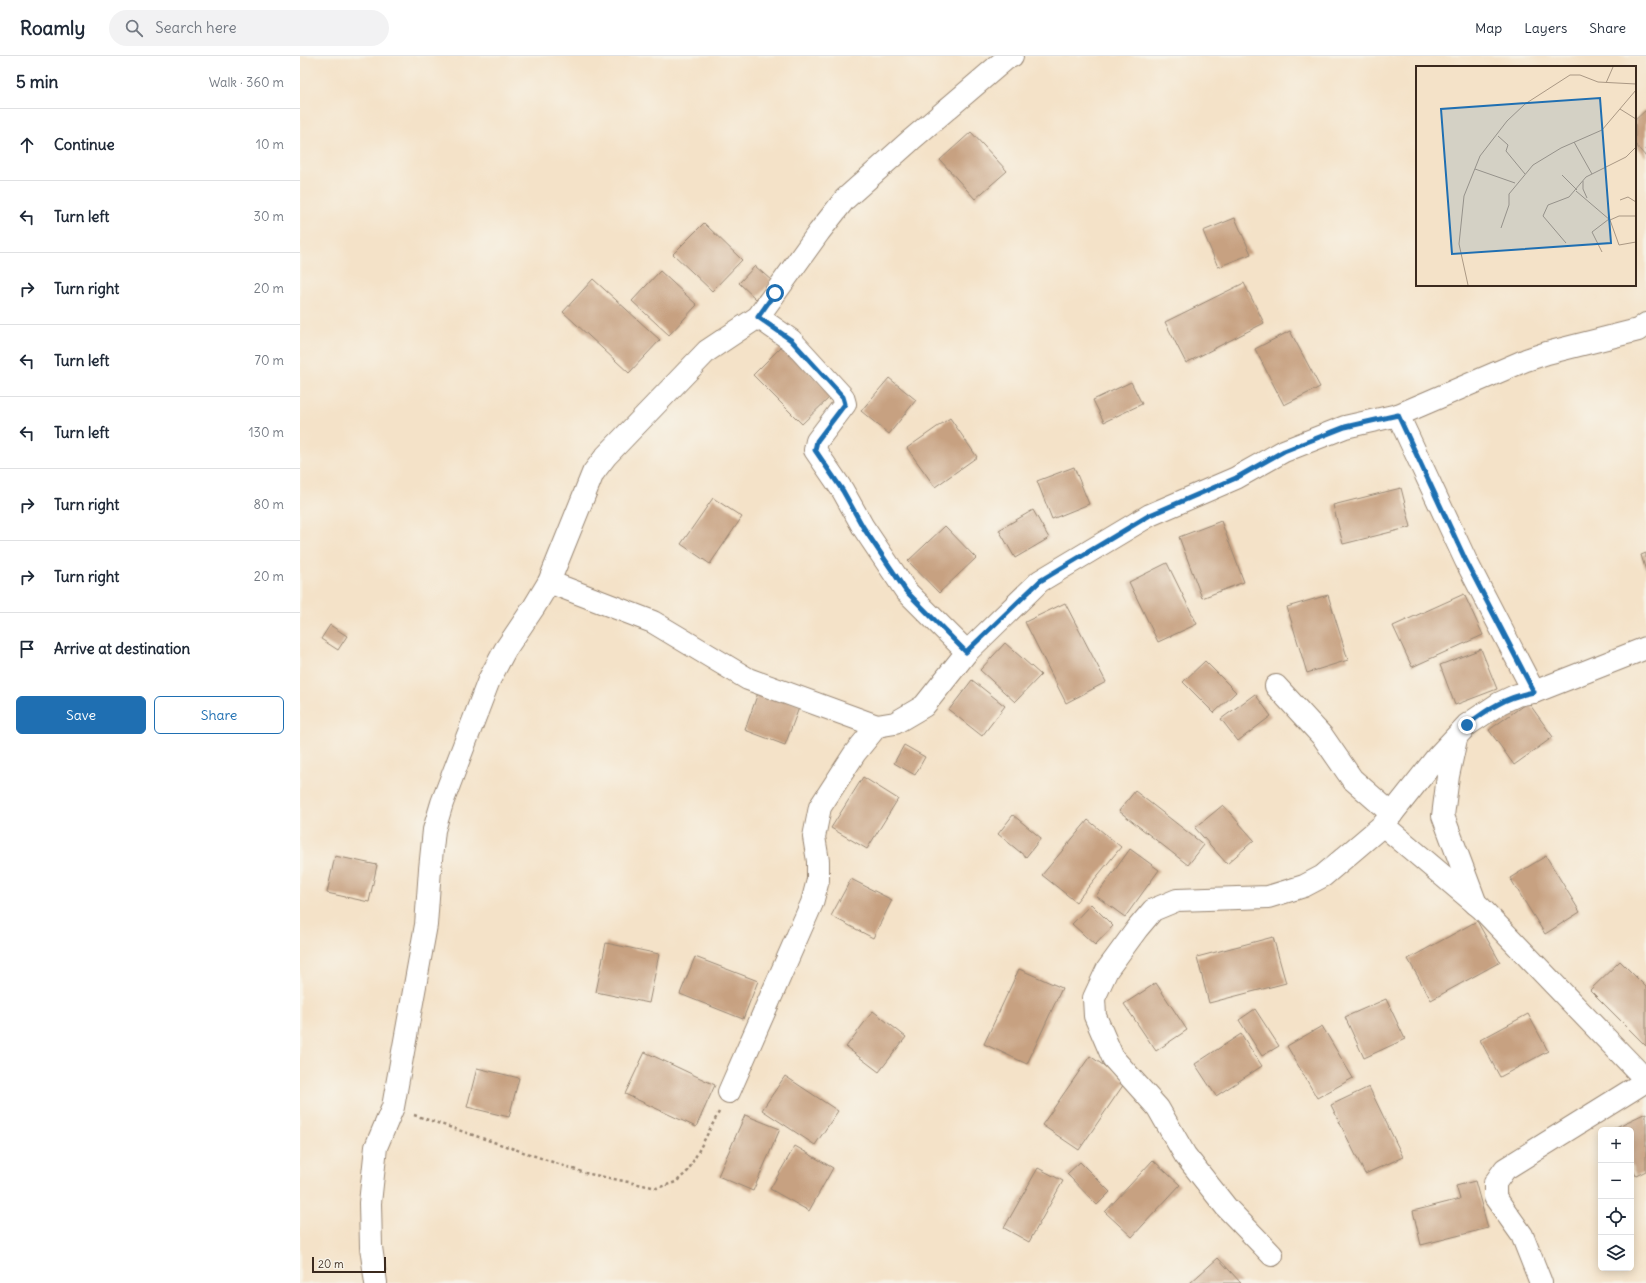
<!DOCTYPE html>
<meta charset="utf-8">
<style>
:root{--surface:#fff;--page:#f2f2f3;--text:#1f2937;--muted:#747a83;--line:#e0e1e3;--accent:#1f6fb2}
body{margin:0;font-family:Delius,sans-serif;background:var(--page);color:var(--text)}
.controls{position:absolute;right:12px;bottom:12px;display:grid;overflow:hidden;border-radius:6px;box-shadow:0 2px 10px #0003}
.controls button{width:36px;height:36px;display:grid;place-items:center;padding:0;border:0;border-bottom:1px solid var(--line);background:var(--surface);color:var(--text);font:20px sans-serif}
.scale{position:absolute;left:12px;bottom:10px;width:74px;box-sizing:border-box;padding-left:4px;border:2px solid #3b2a1e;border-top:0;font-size:11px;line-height:14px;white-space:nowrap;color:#3b2a1e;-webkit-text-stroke:3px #f7f3e8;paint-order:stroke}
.stop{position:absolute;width:12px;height:12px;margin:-9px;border:3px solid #1f6fb2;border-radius:50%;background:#fff}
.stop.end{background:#1f6fb2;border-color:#fff;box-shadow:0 1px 4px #0008}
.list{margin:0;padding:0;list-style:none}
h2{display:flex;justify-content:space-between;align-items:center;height:52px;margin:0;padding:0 16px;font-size:17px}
h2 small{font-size:13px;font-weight:400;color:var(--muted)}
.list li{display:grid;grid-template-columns:26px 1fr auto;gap:12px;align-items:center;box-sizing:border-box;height:72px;padding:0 16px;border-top:1px solid var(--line)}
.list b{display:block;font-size:15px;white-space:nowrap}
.list em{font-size:13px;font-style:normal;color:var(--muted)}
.actions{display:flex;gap:8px;padding:12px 16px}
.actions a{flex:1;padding:9px 0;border:1px solid var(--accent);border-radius:6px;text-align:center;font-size:14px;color:var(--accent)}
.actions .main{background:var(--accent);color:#fff}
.icon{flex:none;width:22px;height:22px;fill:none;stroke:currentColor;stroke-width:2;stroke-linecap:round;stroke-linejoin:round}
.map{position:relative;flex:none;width:1346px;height:1227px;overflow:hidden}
header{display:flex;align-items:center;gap:24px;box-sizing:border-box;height:56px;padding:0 20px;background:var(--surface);border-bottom:1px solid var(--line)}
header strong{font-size:19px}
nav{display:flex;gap:22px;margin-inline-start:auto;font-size:14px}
.search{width:280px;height:36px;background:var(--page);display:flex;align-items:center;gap:10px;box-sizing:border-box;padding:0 14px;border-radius:22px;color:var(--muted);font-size:15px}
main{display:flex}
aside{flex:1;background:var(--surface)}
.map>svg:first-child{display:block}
</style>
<header>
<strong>Roamly</strong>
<div class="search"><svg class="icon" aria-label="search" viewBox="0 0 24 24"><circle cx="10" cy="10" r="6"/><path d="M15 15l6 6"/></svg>Search here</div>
<nav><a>Map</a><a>Layers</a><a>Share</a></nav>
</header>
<main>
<aside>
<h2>5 min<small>Walk · 360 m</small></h2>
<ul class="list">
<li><svg class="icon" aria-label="ahead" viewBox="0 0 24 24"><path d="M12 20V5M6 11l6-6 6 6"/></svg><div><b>Continue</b></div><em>10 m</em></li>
<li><svg class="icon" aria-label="left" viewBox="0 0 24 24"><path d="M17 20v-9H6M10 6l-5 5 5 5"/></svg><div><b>Turn left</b></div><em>30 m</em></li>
<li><svg class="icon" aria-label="right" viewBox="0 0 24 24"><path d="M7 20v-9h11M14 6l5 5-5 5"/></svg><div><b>Turn right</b></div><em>20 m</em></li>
<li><svg class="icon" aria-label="left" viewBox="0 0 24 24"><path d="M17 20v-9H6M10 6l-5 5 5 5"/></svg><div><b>Turn left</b></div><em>70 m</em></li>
<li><svg class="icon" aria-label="left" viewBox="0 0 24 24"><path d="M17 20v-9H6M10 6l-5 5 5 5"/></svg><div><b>Turn left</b></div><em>130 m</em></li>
<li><svg class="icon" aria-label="right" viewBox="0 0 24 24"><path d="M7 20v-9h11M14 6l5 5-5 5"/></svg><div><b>Turn right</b></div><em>80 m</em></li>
<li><svg class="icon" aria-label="right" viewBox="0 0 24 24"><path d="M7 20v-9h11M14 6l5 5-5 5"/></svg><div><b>Turn right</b></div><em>20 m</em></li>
<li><svg class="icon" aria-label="arrive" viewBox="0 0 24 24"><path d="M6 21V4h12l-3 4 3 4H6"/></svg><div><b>Arrive at destination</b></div></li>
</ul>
<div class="actions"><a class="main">Save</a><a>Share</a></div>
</aside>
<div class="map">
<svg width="1346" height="1227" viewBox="0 0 1346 1227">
<rect width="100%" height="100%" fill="#f7f3e8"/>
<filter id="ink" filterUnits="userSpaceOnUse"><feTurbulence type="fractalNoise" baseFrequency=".025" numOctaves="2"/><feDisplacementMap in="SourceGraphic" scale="8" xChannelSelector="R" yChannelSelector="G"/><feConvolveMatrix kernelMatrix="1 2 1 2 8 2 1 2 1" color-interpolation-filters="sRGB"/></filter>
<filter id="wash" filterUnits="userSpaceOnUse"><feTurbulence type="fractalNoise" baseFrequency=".012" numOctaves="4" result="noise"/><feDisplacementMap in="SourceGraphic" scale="16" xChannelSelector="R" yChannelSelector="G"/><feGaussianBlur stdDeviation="0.9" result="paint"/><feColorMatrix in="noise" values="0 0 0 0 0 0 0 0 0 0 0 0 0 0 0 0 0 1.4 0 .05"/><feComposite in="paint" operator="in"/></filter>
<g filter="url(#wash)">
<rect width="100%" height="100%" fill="#f4e2c8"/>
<g id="blocks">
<g fill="#c7a181">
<path d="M1346 54V101L1335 88V64Z"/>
<path d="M671 76 707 115 675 143 640 104Z"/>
<path d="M935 162 951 198 918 211 903 175Z"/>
<path d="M404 167 442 204 412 235 373 198Z"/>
<path d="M455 210 472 225 456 243 439 227Z"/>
<path d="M360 215 397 249 369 279 332 245Z"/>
<path d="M293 223 360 284 329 317 263 256Z"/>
<path d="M944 227 964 267 886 307 865 266Z"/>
<path d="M990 275 1020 331 984 349 955 293Z"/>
<path d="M483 289 532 339 502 368 453 319Z"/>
<path d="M589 322 616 344 589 378 561 355Z"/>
<path d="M831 326 842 348 804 366 793 344Z"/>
<path d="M650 362 677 401 635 431 607 392Z"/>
<path d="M774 411 789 448 752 463 737 425Z"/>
<path d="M1101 432 1111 471 1043 488 1033 449Z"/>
<path d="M413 442 442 461 410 508 381 488Z"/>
<path d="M733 454 749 482 715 502 699 474Z"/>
<path d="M921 465 944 526 902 542 879 481Z"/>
<path d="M645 470 676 502 639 537 608 505Z"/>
<path d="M1346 497V515L1341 499Z"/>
<path d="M867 507 897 568 858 586 829 526Z"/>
<path d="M1164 538 1183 579 1112 611 1093 570Z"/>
<path d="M1028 539 1048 604 1007 617 987 551Z"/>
<path d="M765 547 806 626 766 647 725 566Z"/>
<path d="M30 569 47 580 38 594 21 583Z"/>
<path d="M705 587 741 619 715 646 680 614Z"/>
<path d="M1181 593 1197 633 1155 649 1140 609Z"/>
<path d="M905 605 936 636 914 657 883 626Z"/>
<path d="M672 624 705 650 682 680 649 654Z"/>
<path d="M459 634 500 649 485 689 445 674Z"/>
<path d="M955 638 971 660 938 685 921 663Z"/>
<path d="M1228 646 1253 681 1214 709 1189 674Z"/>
<path d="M604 689 625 701 615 719 594 707Z"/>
<path d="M563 721 598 743 567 793 531 772Z"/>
<path d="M835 735 904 789 888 809 819 755Z"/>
<path d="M923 749 954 784 927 808 895 772Z"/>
<path d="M713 759 741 782 726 801 698 778Z"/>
<path d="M788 764 821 791 776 846 742 819Z"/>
<path d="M830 793 859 814 825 861 796 840Z"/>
<path d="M35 800 77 809 69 846 27 837Z"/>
<path d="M1246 800 1280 856 1245 878 1210 822Z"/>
<path d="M551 823 592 844 573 882 531 860Z"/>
<path d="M791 848 813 870 795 889 772 868Z"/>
<path d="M1177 865 1200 906 1131 944 1108 903Z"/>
<path d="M973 881 986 927 909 947 897 901Z"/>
<path d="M306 887 359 898 349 947 296 936Z"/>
<path d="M395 901 458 925 443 963 380 938Z"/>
<path d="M1320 905 1346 931V990L1290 934Z"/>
<path d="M719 913 762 932 727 1008 684 988Z"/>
<path d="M856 927 887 974 856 995 824 948Z"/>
<path d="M1086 943 1105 983 1064 1002 1045 961Z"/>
<path d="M955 953 979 990 962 1000 939 964Z"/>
<path d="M573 955 606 981 579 1016 546 991Z"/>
<path d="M1228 958 1248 995 1200 1021 1180 984Z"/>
<path d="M1022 970 1053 1022 1017 1042 987 990Z"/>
<path d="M941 978 962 1010 916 1040 895 1008Z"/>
<path d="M345 996 415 1029 396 1071 325 1038Z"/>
<path d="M790 1000 826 1025 779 1094 742 1069Z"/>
<path d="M177 1012 219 1022 209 1061 167 1051Z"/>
<path d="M485 1020 538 1055 515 1089 462 1054Z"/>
<path d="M1069 1031 1103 1101 1065 1118 1031 1049Z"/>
<path d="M1346 1057V1115L1336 1120 1331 1109V1074H1314V1072Z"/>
<path d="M445 1059 480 1073 453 1135 418 1120Z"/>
<path d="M495 1090 533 1112 509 1155 470 1133Z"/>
<path d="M853 1104 880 1129 832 1181 805 1156Z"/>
<path d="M780 1106 810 1136 797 1149 767 1118Z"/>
<path d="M738 1112 763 1125 729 1186 704 1172Z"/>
<path d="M1175 1125 1188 1172 1121 1189 1113 1155 1160 1143 1156 1130Z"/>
<path d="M918 1202 941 1227H890Z"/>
</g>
</g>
</g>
<g filter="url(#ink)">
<use href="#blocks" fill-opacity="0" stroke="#988673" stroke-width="1"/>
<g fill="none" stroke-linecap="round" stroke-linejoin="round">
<g stroke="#988673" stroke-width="24">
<g id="minor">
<path d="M458 261 491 284 543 341 545 348 517 385 515 394 543 435 563 471 606 535 667 596"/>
<path d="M1098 359 1166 505 1234 636"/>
<path d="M249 526 353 566 448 623 577 670"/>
<path d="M976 630 1023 681 1052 723 1092 758"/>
<path d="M1156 683 1148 720 1143 760 1176 848"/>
<path d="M1083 769 1181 852 1346 1024"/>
<path d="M429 1036 512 847 518 824V805L514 781 520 751 555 697 577 670 595 667 624 650 667 596 740 525 850 459 936 422 984 395 1045 371 1098 359 1226 304 1247 297 1338 274 1346 268"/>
<path d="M972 1199 926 1151 885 1099 858 1052 813 1002 795 960 794 942 807 914 837 873 853 854 877 844 968 841 1004 830 1023 820 1083 769 1137 701 1167 669 1200 647 1217 639 1234 636 1346 592"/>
<path d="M76 1227 71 1191 70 1147 76 1091 93 1051 126 869 130 813 134 774 142 747 189 624 205 594 234 551 249 526 293 417 306 400 407 295 458 261 519 176 545 143 611 84 707 2 712 0"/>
<path d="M1241 1227 1222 1179 1195 1141V1127L1205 1113 1346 1025"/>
</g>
</g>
<path stroke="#988673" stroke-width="2.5" stroke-dasharray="3 3" stroke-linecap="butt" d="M114 1059 285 1117 357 1132 376 1126 388 1115 419 1056"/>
<use href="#minor" stroke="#fff" stroke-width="22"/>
</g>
</g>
<g fill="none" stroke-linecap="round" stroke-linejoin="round" filter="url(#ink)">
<path stroke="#1f6fb2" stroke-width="5" d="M475 237 458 261 491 284 543 341 545 348 517 385 515 394 543 435 563 471 606 535 666 596 740 525 850 459 936 422 984 395 1045 371 1098 359 1166 505 1234 636C1206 641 1189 652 1167 669"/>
</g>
<g transform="translate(1116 10)">
<rect width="220" height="220" fill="#f4e2c8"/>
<path fill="none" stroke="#aa9884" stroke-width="1" d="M190 17 197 1M204 43 220 53M82 70 92 79 90 85 109 108M158 76 176 108M59 103 99 117M146 109 161 124M167 115V123L171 132M160 125 194 154 203 179 220 176M204 134 212 131 220 136M194 154 203 150H220M85 162 93 139V128L117 99 145 82 186 64 220 24M150 177 127 150 132 139 153 131 170 111 210 91 220 81M186 186 176 166 193 153M52 219 43 178 48 130 64 90 91 55 109 38 154 9H164L182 16 220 18"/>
<path fill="#1f6fb2" fill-opacity="0.15" stroke="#1f6fb2" stroke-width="2" d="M184 32 195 177 36 188 25 43Z"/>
<rect width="220" height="220" fill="none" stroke="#3b2a1e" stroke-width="2"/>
</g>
</svg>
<div class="controls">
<button>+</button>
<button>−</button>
<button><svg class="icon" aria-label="locate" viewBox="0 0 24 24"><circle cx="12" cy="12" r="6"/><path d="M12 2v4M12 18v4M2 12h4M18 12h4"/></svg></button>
<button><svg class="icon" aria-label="layers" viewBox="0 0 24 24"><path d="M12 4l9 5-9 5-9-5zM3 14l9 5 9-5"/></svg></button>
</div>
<div class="scale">20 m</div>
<div class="stop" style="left:475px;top:237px"></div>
<div class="stop end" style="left:1167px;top:669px"></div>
</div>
</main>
